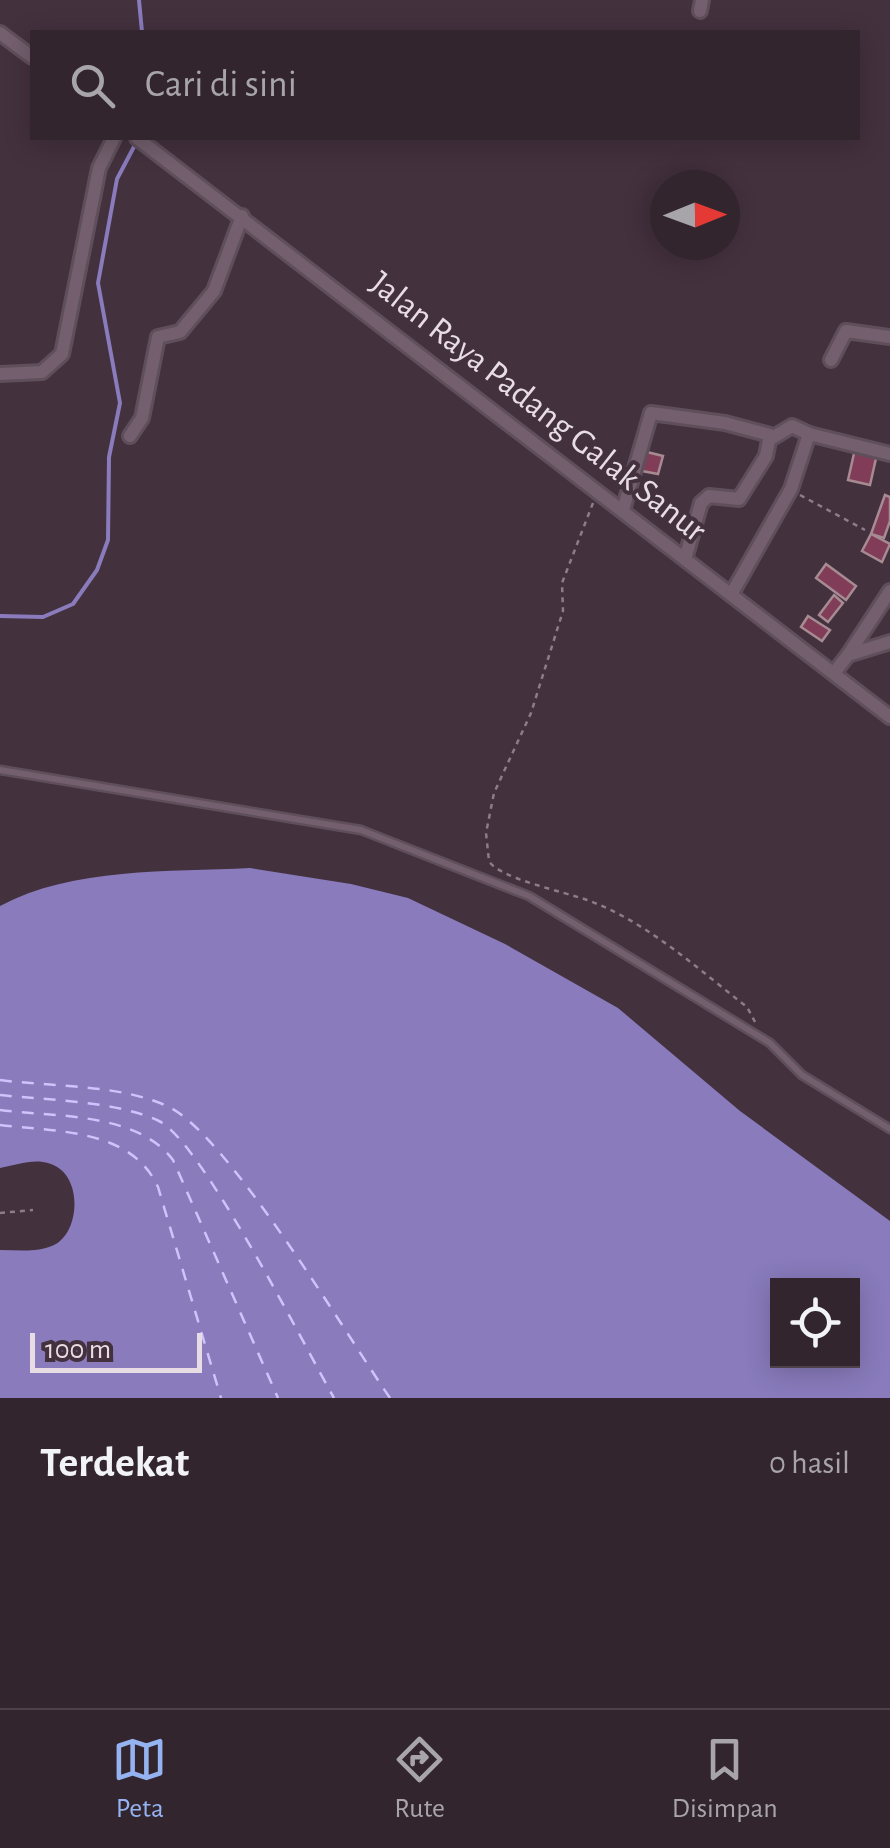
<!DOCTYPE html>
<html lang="id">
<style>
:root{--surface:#32252e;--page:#3d313a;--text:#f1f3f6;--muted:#a8a5aa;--line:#4d424a;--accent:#95b2f1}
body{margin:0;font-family:"Alegreya Sans",sans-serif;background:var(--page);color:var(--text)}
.controls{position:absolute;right:30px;bottom:30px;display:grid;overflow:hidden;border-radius:0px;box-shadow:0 5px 25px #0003}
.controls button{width:90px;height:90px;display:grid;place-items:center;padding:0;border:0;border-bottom:2px solid var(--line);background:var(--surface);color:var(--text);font:50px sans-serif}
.compass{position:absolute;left:650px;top:170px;width:90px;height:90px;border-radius:50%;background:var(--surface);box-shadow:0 5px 25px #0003;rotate:89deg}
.scale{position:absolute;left:30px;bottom:25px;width:172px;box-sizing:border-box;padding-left:10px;border:5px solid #e9dde5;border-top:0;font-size:28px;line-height:35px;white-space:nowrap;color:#e9dde5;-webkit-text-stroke:8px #43313e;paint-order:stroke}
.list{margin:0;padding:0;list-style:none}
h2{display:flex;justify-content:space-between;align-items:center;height:130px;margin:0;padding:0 40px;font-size:42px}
h2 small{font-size:32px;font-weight:400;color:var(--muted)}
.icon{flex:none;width:55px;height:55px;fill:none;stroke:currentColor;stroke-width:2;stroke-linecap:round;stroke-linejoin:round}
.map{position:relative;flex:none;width:890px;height:1398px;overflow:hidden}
.search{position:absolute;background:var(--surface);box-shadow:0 5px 25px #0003;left:30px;right:30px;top:30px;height:110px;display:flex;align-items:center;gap:25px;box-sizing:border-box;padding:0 35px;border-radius:0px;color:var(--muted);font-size:38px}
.sheet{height:310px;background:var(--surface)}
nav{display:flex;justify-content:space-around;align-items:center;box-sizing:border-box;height:140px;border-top:2px solid var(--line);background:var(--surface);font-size:28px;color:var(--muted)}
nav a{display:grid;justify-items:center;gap:5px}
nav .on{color:var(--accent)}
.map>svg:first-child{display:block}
</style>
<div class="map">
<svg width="890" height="1398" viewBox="0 0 890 1398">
<rect width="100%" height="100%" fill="#43313e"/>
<path fill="#897bbc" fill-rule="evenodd" d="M250 868 351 884 408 898 505 944 618 1008 740 1111 890 1221V1398H0V1250C18 1250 37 1253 54 1245 78 1233 82 1186 60 1169 42 1155 20 1164 0 1168V906C73 867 169 872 250 868ZM778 1286H852V1360H778Z"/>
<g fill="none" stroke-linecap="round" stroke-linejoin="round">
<g stroke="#897bbc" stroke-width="4">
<path d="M139 0 142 32"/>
<path d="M0 616 43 617 73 604 97 570 108 540 109 457 120 403 98 283 117 179 137 141"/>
</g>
<g stroke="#cec3fb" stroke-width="2.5" stroke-dasharray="12 10" stroke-linecap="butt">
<path d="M0 1080C53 1087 118 1084 167 1106 226 1132 347 1336 390 1398"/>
<path d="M0 1095C46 1100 117 1101 159 1121 201 1141 305 1347 334 1398"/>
<path d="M0 1110C55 1117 137 1112 173 1160L278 1398"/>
<path d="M0 1125C56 1132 131 1128 158 1187L221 1398"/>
</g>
</g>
<g fill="#813d57" stroke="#a68b93" stroke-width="2.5">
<path d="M855 449 877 454 870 485 848 480Z"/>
<path d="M647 452 663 456 658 474 642 471Z"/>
<path d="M885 495 890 497V521L884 538 871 534Z"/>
<path d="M871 534 890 544 882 562 862 551Z"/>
<path d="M826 564 856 586 846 600 816 578Z"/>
<path d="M834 595 843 603 828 622 819 615Z"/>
<path d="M808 616 830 630 822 641 801 627Z"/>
</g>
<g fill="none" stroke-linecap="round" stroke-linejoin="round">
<g stroke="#5f4f5b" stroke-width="11">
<path id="service" d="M0 770 361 830 529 896 770 1043 802 1075 890 1129"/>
</g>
<g stroke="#5f4f5b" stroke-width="18">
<g id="minor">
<path d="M700 11 702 0"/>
<path d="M0 33 32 57"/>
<path d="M137 138 890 717"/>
<path d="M831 360 846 331 890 337"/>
<path d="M0 374 42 372 62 354 99 168 114 138"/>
<path d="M809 434 890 454"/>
<path d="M130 436 142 418 158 337 180 332 214 291 242 216"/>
<path d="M623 510 651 413 725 423 770 435 766 456 739 499 709 496 701 503 685 559"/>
<path d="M732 593 791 489 809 434 792 426 772 438"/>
<path d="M848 655 890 591"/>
<path d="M834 673 848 655 890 642"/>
</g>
</g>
<g stroke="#8c7d88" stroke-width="2.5" stroke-dasharray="5 5" stroke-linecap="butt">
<path d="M800 495 865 530"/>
<path d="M593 503 562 583 563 611 531 713 494 793 486 833 489 861C498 878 565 892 587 900 646 921 698 969 747 1007L755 1022"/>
<path d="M0 1213 33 1210"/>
</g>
<use href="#service" stroke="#735f6e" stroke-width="6"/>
<use href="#minor" stroke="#735f6e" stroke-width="12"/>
</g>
<g text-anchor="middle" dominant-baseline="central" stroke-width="8" stroke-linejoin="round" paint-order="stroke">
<g font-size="35" fill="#e9dde5" stroke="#43313e">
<text transform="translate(538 407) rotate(38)">Jalan Raya Padang Galak Sanur</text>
</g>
</g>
</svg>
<div class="controls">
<button><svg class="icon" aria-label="locate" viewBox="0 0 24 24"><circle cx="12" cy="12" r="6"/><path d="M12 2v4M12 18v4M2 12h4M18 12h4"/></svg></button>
</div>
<svg class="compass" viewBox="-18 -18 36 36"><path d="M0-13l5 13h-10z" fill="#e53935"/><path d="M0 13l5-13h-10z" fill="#a8a5aa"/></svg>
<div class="scale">100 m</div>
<div class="search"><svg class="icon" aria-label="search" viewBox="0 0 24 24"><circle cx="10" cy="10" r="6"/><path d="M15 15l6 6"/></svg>Cari di sini</div>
</div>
<section class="sheet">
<h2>Terdekat<small>0 hasil</small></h2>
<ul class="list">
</ul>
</section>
<nav>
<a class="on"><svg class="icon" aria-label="map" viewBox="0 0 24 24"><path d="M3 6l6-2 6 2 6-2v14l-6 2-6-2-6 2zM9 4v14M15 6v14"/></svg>Peta</a>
<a><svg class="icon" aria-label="directions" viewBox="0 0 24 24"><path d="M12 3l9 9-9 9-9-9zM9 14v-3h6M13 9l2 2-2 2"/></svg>Rute</a>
<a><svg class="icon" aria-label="saved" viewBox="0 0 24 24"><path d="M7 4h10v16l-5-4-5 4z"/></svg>Disimpan</a>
</nav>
